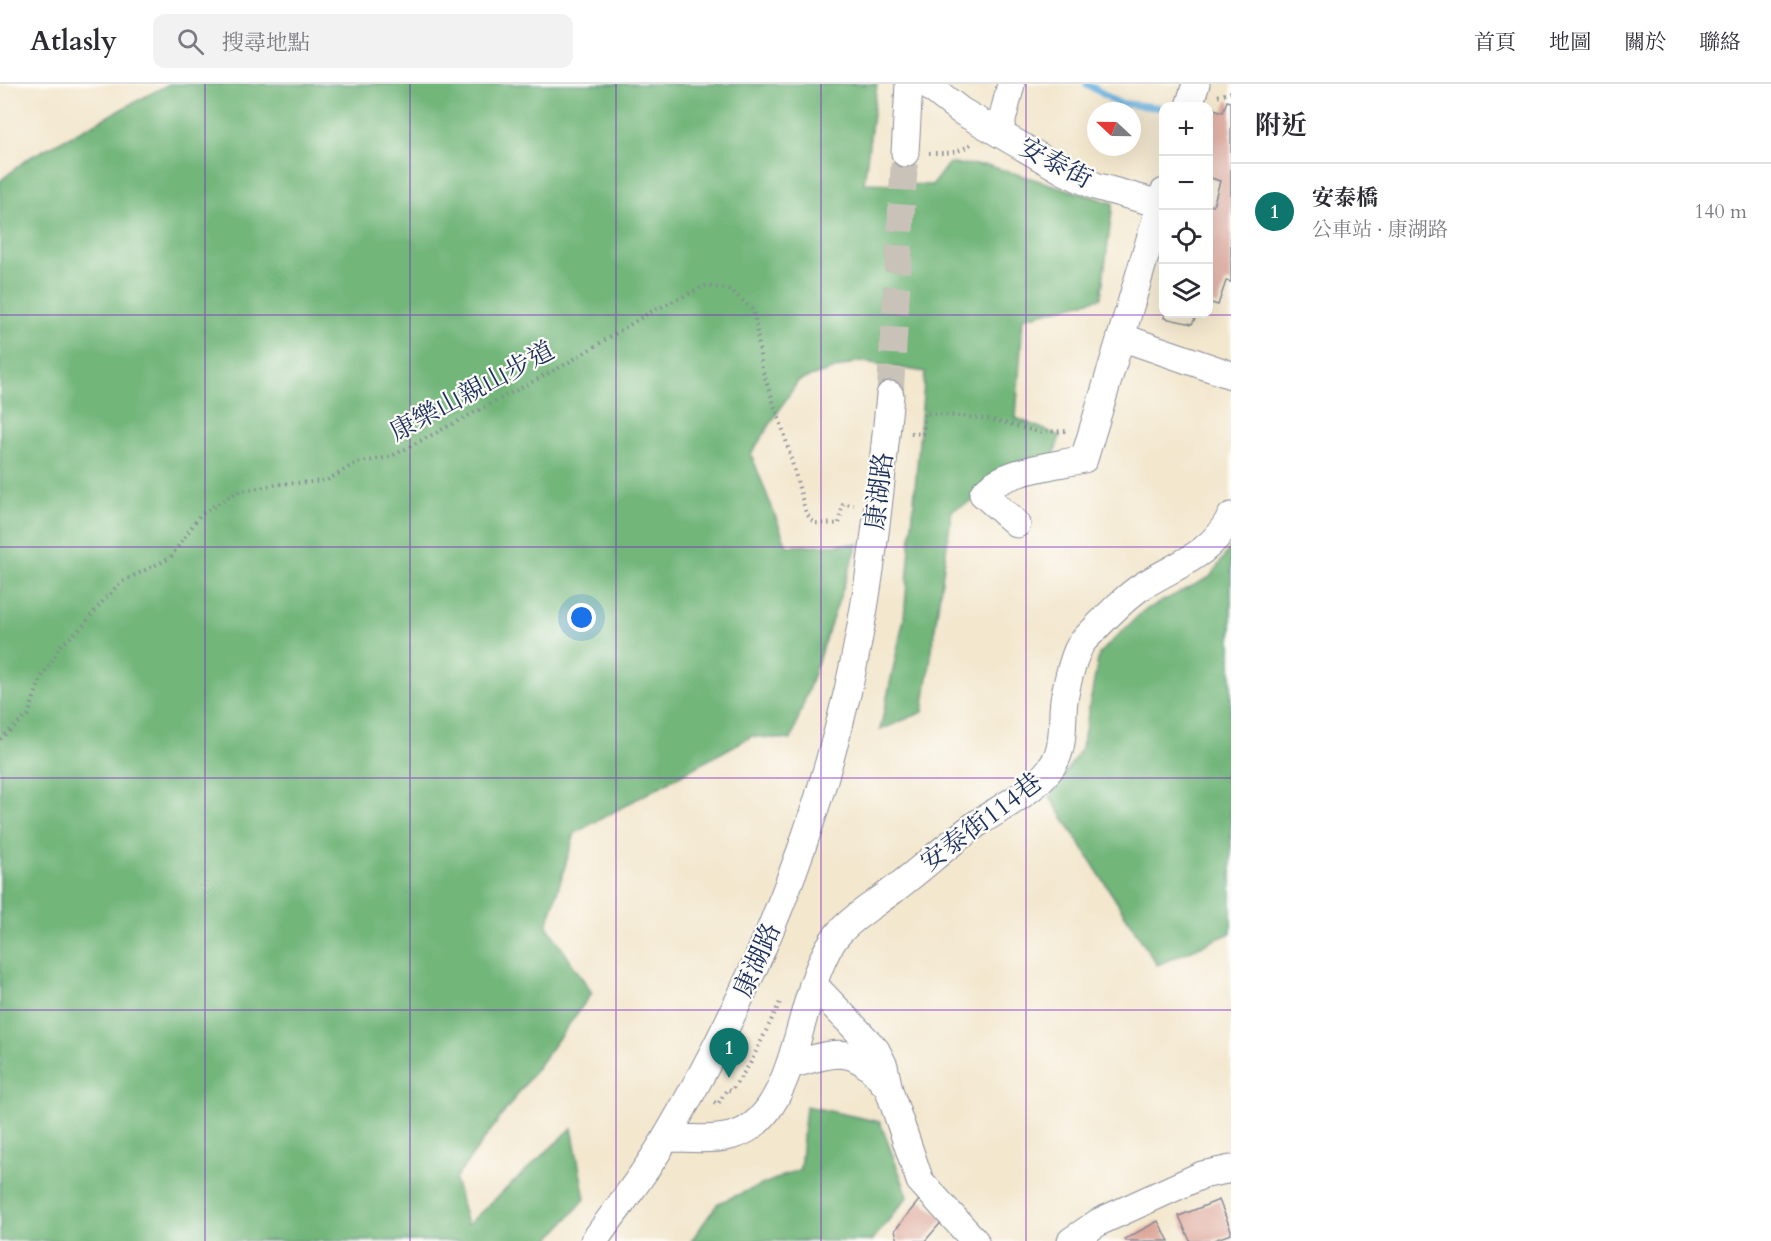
<!DOCTYPE html>
<html lang="zh-TW">
<meta charset="utf-8">
<style>
:root{--surface:#fff;--page:#f2f2f3;--text:#2b2b33;--muted:#7c7c81;--line:#e1e1e2;--accent:#0f766e}
body{margin:0;font-family:Cardo,"Noto Serif TC",serif;background:var(--page);color:var(--text)}
.controls{position:absolute;right:18px;top:18px;display:grid;overflow:hidden;border-radius:12px;box-shadow:0 6px 24px #0002}
.controls button{width:54px;height:54px;display:grid;place-items:center;padding:0;border:0;border-bottom:2px solid var(--line);background:var(--surface);color:var(--text);font:30px sans-serif}
.compass{position:absolute;left:1087px;top:18px;width:54px;height:54px;border-radius:50%;background:var(--surface);box-shadow:0 6px 24px #0002;rotate:292deg}
.you{position:absolute;left:582px;top:534px;width:21px;height:21px;margin:-15px;border:4px solid #fff;border-radius:50%;background:#1a73e8;box-shadow:0 0 0 9px #1a73e833}
.badge{display:grid;place-items:center;width:39px;height:39px;border-radius:50%;background:var(--accent);color:#fff;font-size:20px;font-weight:700}
.pin{position:absolute;translate:-50% -50px;filter:drop-shadow(0 2px 3px #0008)}
.pin::after{content:'';position:absolute;top:32px;width:21px;height:18px;background:inherit;clip-path:polygon(0 0,100% 0,50% 100%)}
.list{margin:0;padding:0;list-style:none}
h2{display:flex;justify-content:space-between;align-items:center;height:78px;margin:0;padding:0 24px;font-size:26px}
h2 small{font-size:20px;font-weight:400;color:var(--muted)}
.list li{display:grid;grid-template-columns:39px 1fr auto;gap:18px;align-items:center;box-sizing:border-box;height:96px;padding:0 24px;border-top:2px solid var(--line)}
.list b{display:block;font-size:22px;white-space:nowrap}
.list p{margin:0;font-size:20px;white-space:nowrap;color:var(--muted)}
.list em{font-size:20px;font-style:normal;color:var(--muted)}
.icon{flex:none;width:33px;height:33px;fill:none;stroke:currentColor;stroke-width:2;stroke-linecap:round;stroke-linejoin:round}
.map{position:relative;flex:none;width:1231px;height:1157px;overflow:hidden}
header{display:flex;align-items:center;gap:36px;box-sizing:border-box;height:84px;padding:0 30px;background:var(--surface);border-bottom:2px solid var(--line)}
header strong{font-size:28px}
nav{display:flex;gap:33px;margin-inline-start:auto;font-size:21px}
.search{width:420px;height:54px;background:var(--page);display:flex;align-items:center;gap:15px;box-sizing:border-box;padding:0 21px;border-radius:12px;color:var(--muted);font-size:22px}
main{display:flex}
aside{flex:1;background:var(--surface)}
.map>svg:first-child{display:block}
</style>
<header>
<strong>Atlasly</strong>
<div class="search"><svg class="icon" aria-label="search" viewBox="0 0 24 24"><circle cx="10" cy="10" r="6"/><path d="M15 15l6 6"/></svg>搜尋地點</div>
<nav><a>首頁</a><a>地圖</a><a>關於</a><a>聯絡</a></nav>
</header>
<main>
<div class="map">
<svg width="1231" height="1157" viewBox="0 0 1231 1157">
<rect width="100%" height="100%" fill="#fdfcf7"/>
<filter id="ink" filterUnits="userSpaceOnUse"><feTurbulence type="fractalNoise" baseFrequency=".0167" numOctaves="2"/><feDisplacementMap in="SourceGraphic" scale="12" xChannelSelector="R" yChannelSelector="G"/><feConvolveMatrix kernelMatrix="1 2 1 2 8 2 1 2 1" color-interpolation-filters="sRGB"/></filter>
<filter id="wash" filterUnits="userSpaceOnUse"><feTurbulence type="fractalNoise" baseFrequency=".008" numOctaves="4" result="noise"/><feDisplacementMap in="SourceGraphic" scale="24" xChannelSelector="R" yChannelSelector="G"/><feGaussianBlur stdDeviation="1.35" result="paint"/><feColorMatrix in="noise" values="0 0 0 0 0 0 0 0 0 0 0 0 0 0 0 0 0 1.4 0 .05"/><feComposite in="paint" operator="in"/></filter>
<g filter="url(#wash)">
<rect width="100%" height="100%" fill="#f3e7ce"/>
<g fill="#72b67a" stroke="#46726c" stroke-width="1.5">
<path d="M169 0H877L864 99 932 101 948 80 987 81 1113 119 1101 214 1023 234 1016 334 1060 352 1048 389 1037 390 952 426 923 628 880 646 904 534 925 288 859 277 798 297 751 370 787 462 858 460 791 656 752 652 575 749 547 842 592 909 455 1095 467 1141 572 1044 585 1115 548 1157H0V97L27 75Z"/>
<path d="M1231 463V849L1157 881 1050 713 1082 663 1099 570 1143 527 1210 493Z"/>
<path d="M806 1022 880 1038 908 1112 872 1157H691L718 1119 800 1085Z"/>
</g>
<g fill="none" stroke-linecap="round" stroke-linejoin="round">
<path stroke="#69b2e1" stroke-width="7" d="M1087 0 1118 19 1164 24"/>
</g>
<g id="blocks">
<g fill="#dea79b">
<path d="M1227 17 1231 18V198L1226 197 1218 221 1208 218V120L1213 122 1220 97 1208 93V23L1223 28Z"/>
<path d="M1165 230H1198L1192 240 1164 234Z"/>
<path d="M920 1115 944 1135 925 1157H898L895 1146Z"/>
<path d="M1219 1116 1231 1146V1150L1211 1157H1190L1179 1132Z"/>
<path d="M1158 1137 1169 1157H1126L1125 1155Z"/>
</g>
</g>
</g>
<g filter="url(#ink)">
<use href="#blocks" fill-opacity="0" stroke="#878b96" stroke-width="1.5"/>
<g fill="none" stroke-linecap="round" stroke-linejoin="round">
<path stroke="#c8c2b8" stroke-width="27" stroke-dasharray="27 14" stroke-linecap="butt" d="M890 311 905 69"/>
<g stroke="#878b96" stroke-width="29">
<g id="minor">
<path d="M926 0 961 27 1064 87 1095 102 1160 120"/>
<path d="M1189 22 1196 0"/>
<path d="M999 49 1011 0"/>
<path d="M905 69 909 0"/>
<path d="M1164 108 1121 253 1231 291"/>
<path d="M1017 440 983 410C1002 386 1054 382 1084 375L1121 253"/>
<path d="M813 900 876 966 884 982 889 1006 920 1097 975 1157"/>
<path d="M790 981C833 970 852 958 883 998"/>
<path d="M666 1054C688 1054 713 1057 734 1051 802 1031 796 897 839 849 855 831 877 819 896 804 924 783 949 759 978 739 1002 723 1031 709 1050 685 1066 665 1061 639 1064 616 1066 605 1068 595 1071 585 1074 575 1077 564 1084 556 1101 539 1124 513 1144 501 1178 480 1211 471 1231 432"/>
<path d="M594 1157C618 1123 646 1089 667 1052 748 914 810 766 847 610 870 512 880 411 890 311"/>
<path d="M1071 1157 1099 1138 1202 1091 1231 1085"/>
</g>
</g>
<g stroke="#878b96" stroke-width="4" stroke-dasharray="1.5 4.5" stroke-linecap="butt">
<path d="M1218 12 1231 8"/>
<path d="M929 69C944 69 958 70 971 60"/>
<path d="M911 349 923 350 925 329 989 335 1039 348 1068 347"/>
<path d="M0 655 28 631 41 594 61 561 81 544 103 517 121 498 170 474 200 431 237 408 280 400 326 397 356 379 390 373 566 280 647 230 705 202 731 206 754 227 762 285 784 349 806 429 814 439 839 440 843 420 854 421"/>
<path d="M714 1018 718 1020 727 1005 731 1007 750 980 781 916"/>
</g>
<use href="#minor" stroke="#fff" stroke-width="27"/>
</g>
</g>
<path fill="none" stroke="#7b2cbf" stroke-width="1.5" stroke-opacity="0.55" d="M205 0V1157M410 0V1157M616 0V1157M821 0V1157M1026 0V1157M0 231H1231M0 463H1231M0 694H1231M0 926H1231"/>
<g text-anchor="middle" dominant-baseline="central" stroke-width="4.5" stroke-linejoin="round" paint-order="stroke">
<g font-size="26" fill="#1b2f5e" stroke="#fdfcf7">
<text transform="translate(1056 79) rotate(28)">安泰街</text>
<text transform="translate(472 307) rotate(-28)">康樂山親山步道</text>
<text transform="translate(879 407) rotate(-83)">康湖路</text>
<text transform="translate(981 738) rotate(-37)">安泰街114巷</text>
<text transform="translate(757 876) rotate(-66)">康湖路</text>
</g>
</g>
</svg>
<div class="controls">
<button>+</button>
<button>−</button>
<button><svg class="icon" aria-label="locate" viewBox="0 0 24 24"><circle cx="12" cy="12" r="6"/><path d="M12 2v4M12 18v4M2 12h4M18 12h4"/></svg></button>
<button><svg class="icon" aria-label="layers" viewBox="0 0 24 24"><path d="M12 4l9 5-9 5-9-5zM3 14l9 5 9-5"/></svg></button>
</div>
<svg class="compass" viewBox="-18 -18 36 36"><path d="M0-13l5 13h-10z" fill="#e53935"/><path d="M0 13l5-13h-10z" fill="#7c7c81"/></svg>
<div class="you"></div>
<div class="pin badge" style="left:729px;top:994px">1</div>
</div>
<aside>
<h2>附近<small></small></h2>
<ul class="list">
<li><span class="badge">1</span><div><b>安泰橋</b><p>公車站 · 康湖路</p></div><em>140 m</em></li>
</ul>
</aside>
</main>
